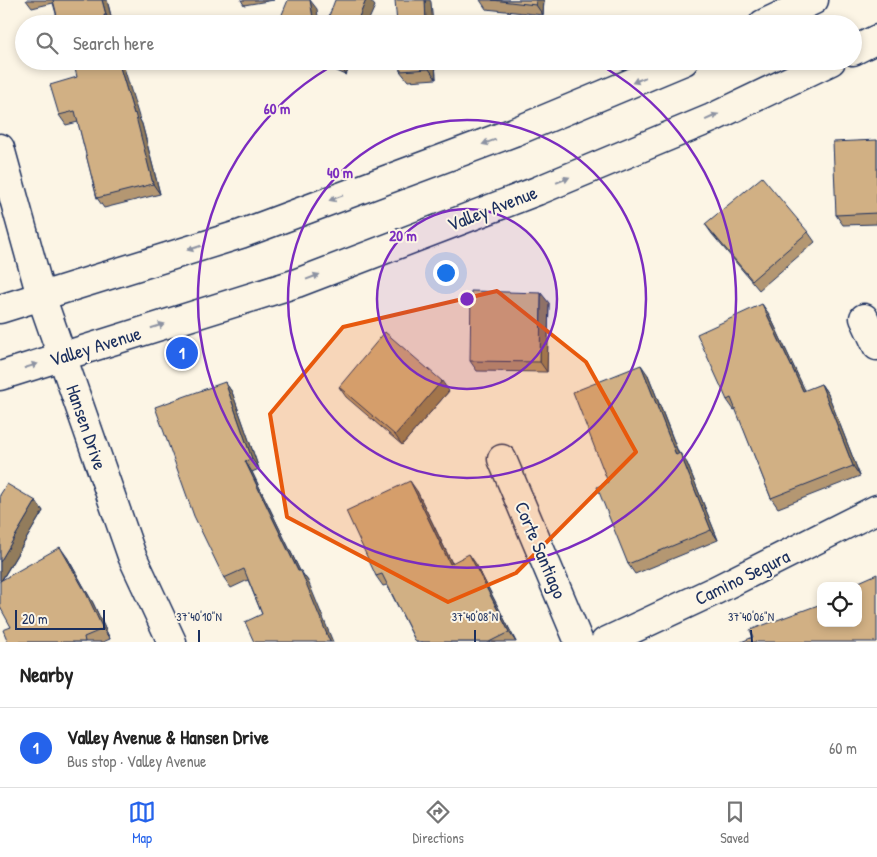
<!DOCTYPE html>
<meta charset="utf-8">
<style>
:root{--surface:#fff;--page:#f6f6f6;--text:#222;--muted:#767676;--line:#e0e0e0;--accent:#2563eb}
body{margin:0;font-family:"Patrick Hand",sans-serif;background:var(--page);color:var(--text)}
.controls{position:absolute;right:15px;bottom:15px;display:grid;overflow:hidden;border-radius:10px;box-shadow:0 2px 8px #0003}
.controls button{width:45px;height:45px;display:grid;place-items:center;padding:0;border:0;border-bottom:1px solid var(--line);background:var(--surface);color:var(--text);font:25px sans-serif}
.scale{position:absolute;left:15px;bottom:12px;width:90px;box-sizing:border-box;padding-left:5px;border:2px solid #1b2f5e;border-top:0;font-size:14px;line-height:18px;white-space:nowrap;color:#1b2f5e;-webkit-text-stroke:4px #fcf5e5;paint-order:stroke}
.you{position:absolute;left:445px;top:272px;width:18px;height:18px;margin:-12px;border:4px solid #fff;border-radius:50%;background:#1a73e8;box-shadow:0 0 0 8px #1a73e833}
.badge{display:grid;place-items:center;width:32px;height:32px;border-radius:50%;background:var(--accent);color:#fff;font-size:16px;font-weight:700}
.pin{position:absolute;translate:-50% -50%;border:2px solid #fff;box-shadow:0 1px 5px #0006}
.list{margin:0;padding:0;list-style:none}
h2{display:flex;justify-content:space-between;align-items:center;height:65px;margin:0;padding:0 20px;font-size:21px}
h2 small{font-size:16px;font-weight:400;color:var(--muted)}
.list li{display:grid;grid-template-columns:32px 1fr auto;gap:15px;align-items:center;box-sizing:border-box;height:80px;padding:0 20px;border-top:1px solid var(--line)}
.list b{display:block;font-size:19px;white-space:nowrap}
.list p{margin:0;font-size:16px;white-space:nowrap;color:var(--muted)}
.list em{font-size:16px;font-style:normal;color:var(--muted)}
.icon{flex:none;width:28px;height:28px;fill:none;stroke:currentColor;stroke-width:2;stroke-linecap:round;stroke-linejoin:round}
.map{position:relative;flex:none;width:877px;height:642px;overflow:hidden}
.search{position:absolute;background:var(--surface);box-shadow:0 2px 8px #0003;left:15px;right:15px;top:15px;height:55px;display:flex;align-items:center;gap:12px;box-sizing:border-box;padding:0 18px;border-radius:28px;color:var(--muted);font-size:19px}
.sheet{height:145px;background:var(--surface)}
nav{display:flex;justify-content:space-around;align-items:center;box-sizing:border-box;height:70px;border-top:1px solid var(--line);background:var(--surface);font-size:14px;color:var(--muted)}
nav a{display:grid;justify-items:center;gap:2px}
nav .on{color:var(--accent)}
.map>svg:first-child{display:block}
</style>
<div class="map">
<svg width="877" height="642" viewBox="0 0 877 642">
<rect width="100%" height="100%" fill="#fcf5e5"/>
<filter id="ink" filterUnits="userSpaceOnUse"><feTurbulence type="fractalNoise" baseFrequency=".02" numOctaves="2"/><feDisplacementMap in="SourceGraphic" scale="10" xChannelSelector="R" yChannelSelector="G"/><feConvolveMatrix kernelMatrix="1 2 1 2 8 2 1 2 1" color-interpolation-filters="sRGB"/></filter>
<g filter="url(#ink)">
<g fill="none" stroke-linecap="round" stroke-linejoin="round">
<g stroke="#1b2f5e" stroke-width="31">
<g id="minor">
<path d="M0 148 41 296 132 556 172 642"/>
<path d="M864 318 877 346"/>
<path d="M502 459 579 642"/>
<path d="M605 642 714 591 877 509"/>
</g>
</g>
<g stroke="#1b2f5e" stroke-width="31">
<g id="secondary">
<path d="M763 24 814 0"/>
<path d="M853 51 877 39"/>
<path d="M0 309 241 234 514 132 684 61"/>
<path d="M0 376 297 283 537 191 712 118 831 61"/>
</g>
</g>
<use href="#minor" stroke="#fcf5e5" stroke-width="28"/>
<use href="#secondary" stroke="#fcf5e5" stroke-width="28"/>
</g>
<g fill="#b49772" stroke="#1b2f5e">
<path d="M26 0H107L113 24H59L53 3 32 8Z"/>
<path d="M241 0H274L244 5Z"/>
<path d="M480 0H544L543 15 486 9Z"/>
<path d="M314 61H352L346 75Z"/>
<path d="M400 61H435L436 79 408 81 400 71Z"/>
<path d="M77 77 140 120 142 124 160 194 104 208 97 198 78 122 66 125 59 115Z"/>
<path d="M877 140V224L843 225 836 215Z"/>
<path d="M705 224 808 232 815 242 759 290 712 234Z"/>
<path d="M549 303 547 372 477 371 470 361Z"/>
<path d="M769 314 805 391 821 384 828 394 860 476 778 508 771 498 736 409 734 410 727 400Z"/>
<path d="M648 375 679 454 687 463 718 540 635 574 628 564 608 482Z"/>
<path d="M225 382 232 392 259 469 252 472 300 571 308 581 262 614 248 580 231 588 224 578Z"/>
<path d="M339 387 449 391 402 445 346 397Z"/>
<path d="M417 491 452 563 476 564 516 642H416L387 585 383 586 376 576Z"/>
<path d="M0 495 36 501 43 511 2 580 67 557 93 603 110 639 103 642H8L11 627 0 581Z"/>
</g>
<g fill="#927b5c" stroke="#1b2f5e">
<path d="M102 0H107L113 24 106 15Z"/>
<path d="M310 0 317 9 319 24H314Z"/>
<path d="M366 0H370L375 6 367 24H356Z"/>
<path d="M425 0H430L431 2 433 24H426Z"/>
<path d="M536 0H544L543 15 536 5Z"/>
<path d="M104 15 110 24H106Z"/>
<path d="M118 61H122L140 120 142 124 160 194 153 184 134 114Z"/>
<path d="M340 61H352L346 75 339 64Z"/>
<path d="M429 61H435L436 79 429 69Z"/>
<path d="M541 293 549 303 547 372 540 362Z"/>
<path d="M762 304 769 314 810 401 803 391Z"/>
<path d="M641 365 648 375 683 465 676 455Z"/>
<path d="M442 381 449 391 402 445 395 435Z"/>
<path d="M225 382 232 392 259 469 252 459Z"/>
<path d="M821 384 828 394 860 476 853 466Z"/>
<path d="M680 453 687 463 718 540 711 530Z"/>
<path d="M245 461 252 472 303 577 301 571 308 581 333 642H330L298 571Z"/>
<path d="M410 481 417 491 457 574 450 564Z"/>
<path d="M36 501 43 511 1 581 0 580V562Z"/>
<path d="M60 547 67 557 93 603 110 639 103 629Z"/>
<path d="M469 554 476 564 516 642 509 632Z"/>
</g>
<g fill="#d1b084" stroke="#1b2f5e">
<path d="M53 0H102L106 15H104L106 24H59Z"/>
<path d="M288 0H310L314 24H278Z"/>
<path d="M335 0H366L356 24H326Z"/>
<path d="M395 0H425L426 24H397Z"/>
<path d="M492 0H536V5Z"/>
<path d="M73 61H118L134 114 135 113 153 184 97 198 75 111 59 115 50 85 77 77Z"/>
<path d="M331 61H340L339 64Z"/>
<path d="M400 61H429V69L400 71Z"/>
<path d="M877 140V213L836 215 833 142Z"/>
<path d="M762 177 808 232 752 280 705 224Z"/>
<path d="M471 291 541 293 540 362 470 361Z"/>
<path d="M762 304 803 391 821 384 853 466 771 498 731 398 727 400 697 334Z"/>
<path d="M385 332 442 381 395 435 339 387Z"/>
<path d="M641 365 676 455 680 453 711 530 628 564 597 487 608 482 573 392Z"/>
<path d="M225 382 252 459 245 461 298 571H301L330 642H254L245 622 262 614 244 569 224 578 194 516 155 407Z"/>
<path d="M410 481 450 564 469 554 509 632 489 642H416L382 574 376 576 346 511Z"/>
<path d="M7 484 36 501 0 562V495Z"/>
<path d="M60 547 86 593 103 629 84 637 85 642H8L3 630 11 627 0 607V581Z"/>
<path d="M877 574V642H741L753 637 750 630 821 604V623H858V586H850Z"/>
</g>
<defs><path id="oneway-solid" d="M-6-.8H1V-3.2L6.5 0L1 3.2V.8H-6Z" transform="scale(1.25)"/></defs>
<g fill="#8c92a2">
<use href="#oneway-solid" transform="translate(639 80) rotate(157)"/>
<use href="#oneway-solid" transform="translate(712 117) rotate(-24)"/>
<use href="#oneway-solid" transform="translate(489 142) rotate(160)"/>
<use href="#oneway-solid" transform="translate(563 180) rotate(-23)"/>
<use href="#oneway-solid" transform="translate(336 198) rotate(160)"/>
<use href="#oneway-solid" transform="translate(194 248) rotate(163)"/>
<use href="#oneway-solid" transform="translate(313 277) rotate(-21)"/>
<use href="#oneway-solid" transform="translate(158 326) rotate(-17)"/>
<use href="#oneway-solid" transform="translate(31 366) rotate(-18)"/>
</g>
</g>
<path fill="#e8590c" fill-opacity="0.2" stroke="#e8590c" stroke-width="4" stroke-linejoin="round" d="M497 291 586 362 636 452 516 573 448 602 287 517 270 414 343 327Z"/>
<path fill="none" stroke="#1b2f5e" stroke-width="2" d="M199 630V642M475 630V642M751 630 752 642"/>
<circle cx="467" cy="299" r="90" fill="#7b2cbf" fill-opacity=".12"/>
<g fill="none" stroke="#7b2cbf" stroke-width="2.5">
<circle cx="467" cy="299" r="90"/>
<circle cx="467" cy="299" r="179"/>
<path d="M593 61A269 269 0 1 1 341 61"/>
</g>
<g text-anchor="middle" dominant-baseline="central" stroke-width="4" stroke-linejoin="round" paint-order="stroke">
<g font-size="19" fill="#1b2f5e" stroke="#fcf5e5">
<text transform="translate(492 208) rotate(-21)">Valley Avenue</text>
<text transform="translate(95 346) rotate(-17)">Valley Avenue</text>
<text transform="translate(87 427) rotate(71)">Hansen Drive</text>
<text transform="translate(541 550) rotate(67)">Corte Santiago</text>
<text transform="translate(742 577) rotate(-26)">Camino Segura</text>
</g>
</g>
<g font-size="12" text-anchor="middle" fill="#1b2f5e" stroke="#fcf5e5" stroke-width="4" stroke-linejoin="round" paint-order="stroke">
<text x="199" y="621">37°40'10"N</text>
<text x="475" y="621">37°40'08"N</text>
<text x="751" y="621">37°40'06"N</text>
</g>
<circle cx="467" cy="299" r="8" fill="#7b2cbf" stroke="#fcf5e5" stroke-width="2.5"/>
<g font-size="15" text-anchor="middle" font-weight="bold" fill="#7b2cbf" stroke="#fcf5e5" stroke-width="4" stroke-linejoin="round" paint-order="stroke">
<text x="277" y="114">60 m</text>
<text x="340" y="178">40 m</text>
<text x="403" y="241">20 m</text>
</g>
</svg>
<div class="controls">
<button><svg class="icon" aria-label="locate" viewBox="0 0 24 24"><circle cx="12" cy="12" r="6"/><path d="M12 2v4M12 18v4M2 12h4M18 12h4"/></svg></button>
</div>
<div class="scale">20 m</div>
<div class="you"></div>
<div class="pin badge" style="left:182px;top:353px">1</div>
<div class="search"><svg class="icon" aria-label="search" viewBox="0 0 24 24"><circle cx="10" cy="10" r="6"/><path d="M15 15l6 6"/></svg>Search here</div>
</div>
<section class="sheet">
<h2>Nearby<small></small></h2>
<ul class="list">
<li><span class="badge">1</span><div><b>Valley Avenue &amp; Hansen Drive</b><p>Bus stop · Valley Avenue</p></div><em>60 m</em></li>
</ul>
</section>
<nav>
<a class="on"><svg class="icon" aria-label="map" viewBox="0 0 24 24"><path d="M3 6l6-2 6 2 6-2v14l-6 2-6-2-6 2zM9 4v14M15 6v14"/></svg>Map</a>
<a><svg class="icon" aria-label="directions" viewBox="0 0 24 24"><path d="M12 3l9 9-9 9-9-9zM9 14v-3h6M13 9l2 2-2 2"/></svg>Directions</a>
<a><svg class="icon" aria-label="saved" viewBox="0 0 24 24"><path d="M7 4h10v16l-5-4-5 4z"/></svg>Saved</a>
</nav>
